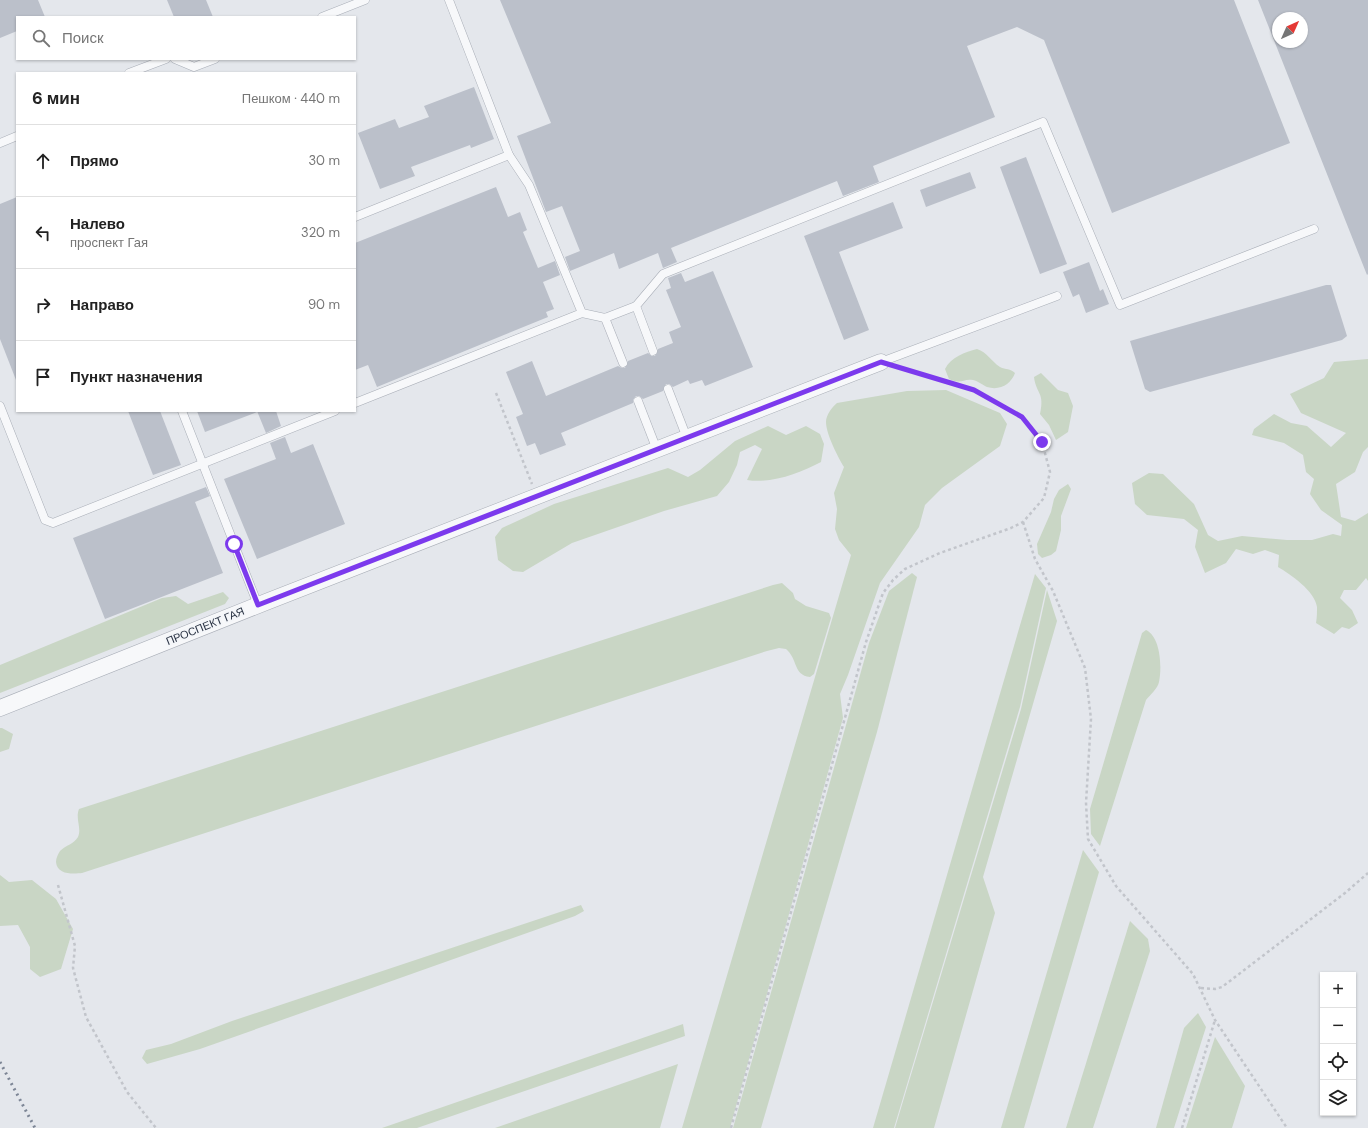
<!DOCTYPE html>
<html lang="ru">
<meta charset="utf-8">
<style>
:root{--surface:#fff;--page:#f6f6f6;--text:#222;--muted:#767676;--line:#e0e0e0}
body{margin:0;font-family:"DM Sans",sans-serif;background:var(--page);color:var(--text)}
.controls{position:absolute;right:12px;bottom:12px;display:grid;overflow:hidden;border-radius:0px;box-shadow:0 1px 3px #0004}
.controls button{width:36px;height:36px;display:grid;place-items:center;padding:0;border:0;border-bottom:1px solid var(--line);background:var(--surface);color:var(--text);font:20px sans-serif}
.compass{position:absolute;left:1272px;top:12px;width:36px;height:36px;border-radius:50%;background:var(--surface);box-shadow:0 1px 3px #0004;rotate:45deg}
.stop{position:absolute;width:12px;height:12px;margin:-9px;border:3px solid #7c3aed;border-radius:50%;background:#fff}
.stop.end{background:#7c3aed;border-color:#fff;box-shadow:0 1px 4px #0008}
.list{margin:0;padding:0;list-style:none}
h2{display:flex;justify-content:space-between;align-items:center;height:52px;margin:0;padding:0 16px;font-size:17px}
h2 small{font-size:13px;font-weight:400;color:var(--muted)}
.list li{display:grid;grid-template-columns:26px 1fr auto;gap:12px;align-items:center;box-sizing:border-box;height:72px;padding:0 16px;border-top:1px solid var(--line)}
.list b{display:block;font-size:15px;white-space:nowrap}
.list p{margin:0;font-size:13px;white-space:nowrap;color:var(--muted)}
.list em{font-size:13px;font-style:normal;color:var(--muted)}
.icon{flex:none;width:22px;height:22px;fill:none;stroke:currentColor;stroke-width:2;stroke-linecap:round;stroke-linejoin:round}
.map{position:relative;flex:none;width:1368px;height:1128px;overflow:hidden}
.search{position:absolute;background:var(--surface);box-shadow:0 1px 3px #0004;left:16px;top:16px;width:340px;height:44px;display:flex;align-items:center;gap:10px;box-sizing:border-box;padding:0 14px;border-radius:0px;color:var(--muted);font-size:15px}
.panel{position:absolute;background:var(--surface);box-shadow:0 1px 3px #0004;left:16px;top:72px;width:340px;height:340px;border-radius:0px}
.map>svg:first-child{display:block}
</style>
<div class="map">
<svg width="1368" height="1128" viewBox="0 0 1368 1128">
<rect width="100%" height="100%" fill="#e4e7ec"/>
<g fill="#c9d6c5">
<path d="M977 349C987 352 991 361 1000 367 1006 370 1010 368 1015 373 1011 384 1000 391 987 387 983 385 978 381 973 380 963 378 962 385 949 379L945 369C951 357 965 352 977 349Z"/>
<path d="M1368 359V447L1363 452 1355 472 1336 484 1341 517 1355 521 1368 513V581L1366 578 1356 590H1344L1340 598 1352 610 1358 623 1349 629 1342 627 1334 634 1316 623C1317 617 1317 612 1317 607 1315 591 1290 574 1278 567L1279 555 1265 550 1253 554 1236 549 1226 563 1205 573 1195 547 1198 530 1184 519 1147 515 1135 504 1132 483 1149 473 1163 474 1194 504 1208 535 1218 541 1242 536 1287 540H1312L1333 534 1341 536 1342 525 1321 510 1310 494 1314 479 1306 472 1303 455 1284 443 1252 435 1254 429 1274 414 1291 423 1307 426 1331 447 1346 433 1301 413 1290 394 1324 378 1334 362Z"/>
<path d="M1041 373 1058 390 1068 393 1073 406 1068 432 1056 440 1049 425 1040 414C1045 392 1036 394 1034 377Z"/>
<path d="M946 390 1000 413 1007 424 1000 446 942 488 925 505 919 527 880 583 848 675 840 694 843 718 730 1128H682L851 555 839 540 835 529 837 509 834 493 844 467C838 457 826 434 826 422 826 415 832 407 837 403L907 391Z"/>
<path d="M768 426 786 435 806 426 820 434 824 444 821 462C800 473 772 484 747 480L762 449 755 445 740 452 737 465 729 482 717 496 664 511 572 543 523 572 513 571 498 560 495 537 502 528 554 504 668 468 688 477 700 470 735 441Z"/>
<path d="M1068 484 1071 489 1061 516V530L1056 551 1051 555 1042 558 1038 554 1037 544 1051 512 1054 499 1059 490Z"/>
<path d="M912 573 917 577 877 732 761 1128H733L869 643 889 591Z"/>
<path d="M1035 574 1046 588 1020 707 894 1128H873Z"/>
<path d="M782 583 793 593 795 599 806 606 829 613 831 618 814 674 810 677C793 675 798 659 786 649L779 648 767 651 82 873C73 874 57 875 56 862 56 858 58 854 60 851 66 845 74 844 78 837 82 828 75 819 79 809L773 585Z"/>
<path d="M1047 590 1057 621 983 877 995 913 934 1128H895L1021 709Z"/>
<path d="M223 592 229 598 225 604 0 693V665L162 598 176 596 188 604Z"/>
<path d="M1146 630C1161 637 1162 668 1159 682 1158 688 1150 695 1146 700L1100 846 1091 834 1090 809 1142 633Z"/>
<path d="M0 728H2L13 734 9 749 0 752Z"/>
<path d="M1083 850 1099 872 1024 1128H1001Z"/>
<path d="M0 875 9 882 32 880 56 899 73 929 61 969 40 977 30 969V947L18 925 0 926Z"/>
<path d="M581 905 584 911 575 916 200 1049 147 1064 142 1058 146 1050 171 1044 232 1021Z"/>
<path d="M1130 921 1148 939 1150 951 1093 1128H1066Z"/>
<path d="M1198 1013 1206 1027 1174 1128H1156L1184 1028Z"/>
<path d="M683 1024 685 1036 417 1128H382Z"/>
<path d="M1215 1037 1245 1086 1232 1128H1186Z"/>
<path d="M678 1064 660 1128H495Z"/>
</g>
<g fill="#bbc0ca" fill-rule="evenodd">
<path d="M0 0H38L45 17H17V31L0 38Z"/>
<path d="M167 0H206L213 17H174Z"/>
<path d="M500 0H1234L1290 143 1112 213 1044 40 1017 27 967 46 995 117 873 166 879 182 843 196 837 181 671 248 677 262 663 268 658 253 619 269 614 253 570 271 565 257 580 251 562 206 546 212 517 136 551 123Z"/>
<path d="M1258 0H1368V274L1367 275ZM1278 18H1302V42H1278Z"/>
<path d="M474 87 494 139 471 148 470 145 411 167 415 176 380 189 358 133 395 119 399 128 429 117 424 106Z"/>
<path d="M1026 157 1067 264 1040 274 1000 167Z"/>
<path d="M970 172 976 188 926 207 920 190Z"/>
<path d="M496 187 508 217 520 212 527 230 523 232 538 268 555 261 560 275 543 282 554 309 546 312 548 317 377 387 368 365 355 370V243Z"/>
<path d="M17 197V380H16L0 339V204Z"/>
<path d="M893 202 903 228 839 252 869 330 844 340 804 236Z"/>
<path d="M1089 262 1100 291 1103 289 1109 304 1086 313 1079 294 1073 297 1063 272Z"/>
<path d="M713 271 753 367 705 386 702 380 690 384 688 380 673 387 669 384H666L663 391 643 399 639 396H636L633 400V403L561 433 566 445 540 455 535 443 527 446 516 417 523 414 506 372 532 361 546 396 618 366 622 368H625L628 361 648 353 652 356H655L658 349 673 343 669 332 681 327 666 290 671 288 668 278 681 273 685 282Z"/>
<path d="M1326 285H1331L1347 336 1342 340 1150 392 1145 389 1130 341Z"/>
<path d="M128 411H160L181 465 153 475Z"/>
<path d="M197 411H257V412L205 432Z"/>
<path d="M257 411H276L281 426 266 433Z"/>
<path d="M285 437 291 453 313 444 345 524 257 559 224 479 276 459 270 443Z"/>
<path d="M206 487 210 496 195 502 223 573 105 619 73 538Z"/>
</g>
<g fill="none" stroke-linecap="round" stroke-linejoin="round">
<g stroke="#a9aeb7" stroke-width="9">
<g id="service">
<path d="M449 0 509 155 529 185 582 313 605 318 636 306"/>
<path d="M322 17 365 0"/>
<path d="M175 59 194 67 215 59"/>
<path d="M129 73 166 59"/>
<path d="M0 143 17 136"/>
<path d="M355 217 509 155"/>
<path d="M605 318 623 363"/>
<path d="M653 351 636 306 663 274 1043 122 1120 305 1314 229"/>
<path d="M881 362 1057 296"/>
<path d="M668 389 687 438"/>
<path d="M638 401 657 450"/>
<path d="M355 403 582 313"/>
<path d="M0 406 45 520 53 523 335 411"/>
<path d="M182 411 258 605"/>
</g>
</g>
<g stroke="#a9aeb7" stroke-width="17">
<path id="minor" d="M0 708 266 602 881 362"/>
</g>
<g stroke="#c2c5cb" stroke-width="2.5" stroke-dasharray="3 3" stroke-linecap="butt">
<path d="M496 393 532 484"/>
<path d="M1023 522 1035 559 1053 591 1085 668 1091 719 1086 803 1088 839 1116 886 1193 974 1215 1020 1287 1128"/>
<path d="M58 885 75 946 73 968 86 1017 127 1092 156 1128"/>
<path d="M1201 988 1215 989 1222 987 1345 893 1368 873"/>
<path d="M731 1128 866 642 883 593 893 580 905 569 940 553 1011 528 1023 522 1044 498 1050 472 1042 442 1023 417 974 390 897 367"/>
<path d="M1182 1128 1215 1020"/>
</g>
<use href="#service" stroke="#f7f8fa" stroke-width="8"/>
<use href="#minor" stroke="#f7f8fa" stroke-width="16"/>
<path stroke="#7d8696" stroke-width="3" stroke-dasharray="2 4" stroke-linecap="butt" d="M0 1062 35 1128"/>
</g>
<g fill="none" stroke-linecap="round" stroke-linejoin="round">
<path stroke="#7c3aed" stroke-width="5" d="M234 544 258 605 881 362 974 390 1022 417 1042 442"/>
</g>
<g text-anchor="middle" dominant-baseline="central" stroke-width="4" stroke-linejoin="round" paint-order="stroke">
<g font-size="11" fill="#2b3445" stroke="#f4f6f9">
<text transform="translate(205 626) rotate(-22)">ПРОСПЕКТ ГАЯ</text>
</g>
</g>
</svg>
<div class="controls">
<button>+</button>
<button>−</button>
<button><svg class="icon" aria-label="locate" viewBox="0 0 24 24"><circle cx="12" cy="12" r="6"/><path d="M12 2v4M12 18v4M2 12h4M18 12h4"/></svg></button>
<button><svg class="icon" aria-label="layers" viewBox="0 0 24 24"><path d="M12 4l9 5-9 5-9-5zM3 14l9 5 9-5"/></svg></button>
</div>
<svg class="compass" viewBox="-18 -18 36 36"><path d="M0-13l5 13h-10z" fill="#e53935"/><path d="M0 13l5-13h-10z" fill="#767676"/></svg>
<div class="stop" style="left:234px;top:544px"></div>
<div class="stop end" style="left:1042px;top:442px"></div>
<div class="search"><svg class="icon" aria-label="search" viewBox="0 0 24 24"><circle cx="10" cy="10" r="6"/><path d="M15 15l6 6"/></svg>Поиск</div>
<section class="panel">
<h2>6 мин<small>Пешком · 440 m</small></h2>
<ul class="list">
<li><svg class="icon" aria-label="ahead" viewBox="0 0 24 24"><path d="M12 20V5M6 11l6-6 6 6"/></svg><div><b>Прямо</b></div><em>30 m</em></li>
<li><svg class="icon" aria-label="left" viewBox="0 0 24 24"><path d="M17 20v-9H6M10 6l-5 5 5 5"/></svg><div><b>Налево</b><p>проспект Гая</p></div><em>320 m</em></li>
<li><svg class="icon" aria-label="right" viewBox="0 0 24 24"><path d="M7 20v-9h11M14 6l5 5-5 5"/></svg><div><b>Направо</b></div><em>90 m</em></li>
<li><svg class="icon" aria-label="arrive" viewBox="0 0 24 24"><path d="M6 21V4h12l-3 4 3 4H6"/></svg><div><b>Пункт назначения</b></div></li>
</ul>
</section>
</div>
